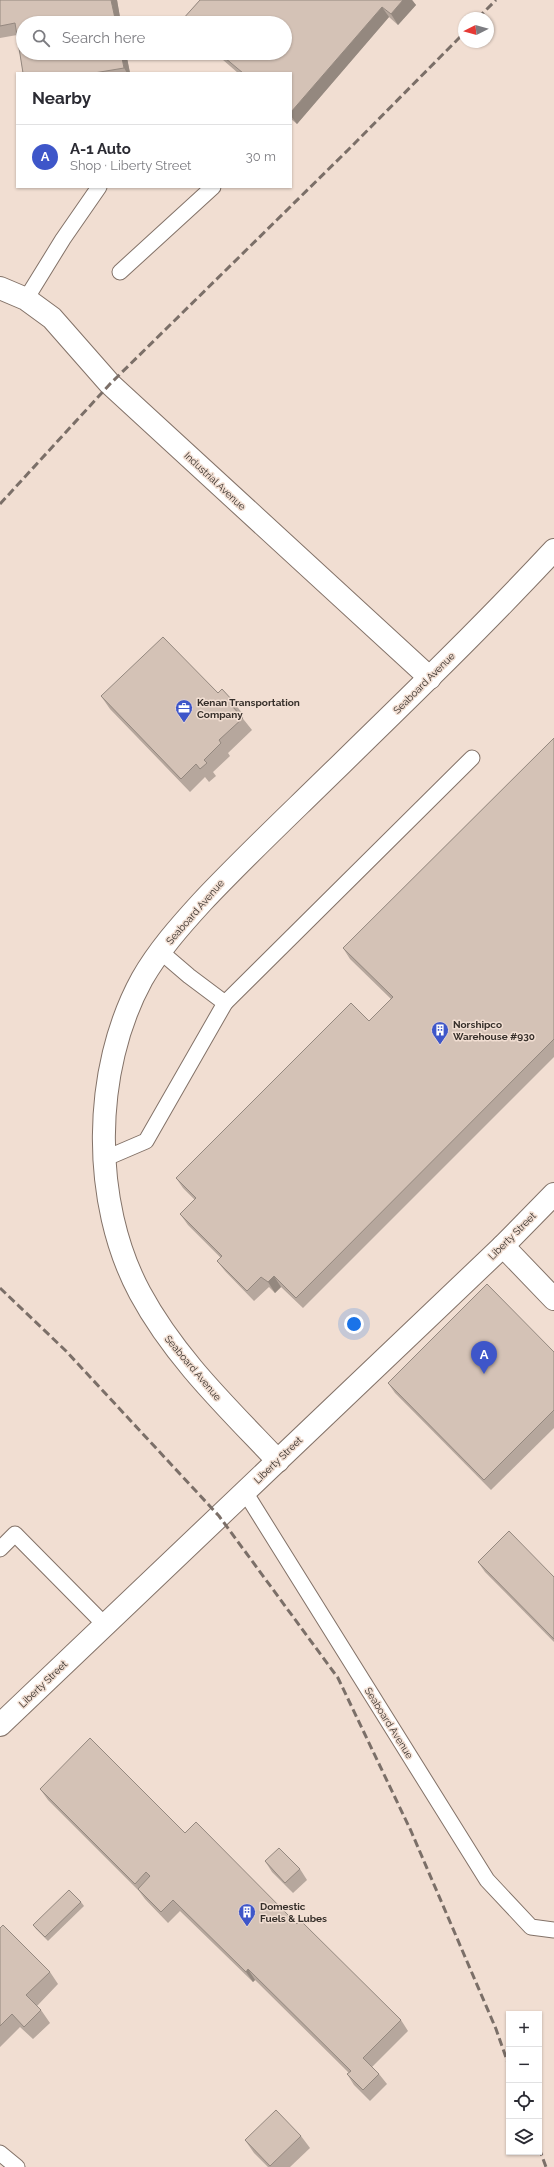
<!DOCTYPE html>
<meta charset="utf-8">
<style>
:root{--surface:#fff;--page:#f2f2f3;--text:#2b2b33;--muted:#7c7c81;--line:#e1e1e2;--accent:#3e56c9}
body{margin:0;font-family:Raleway,sans-serif;background:var(--page);color:var(--text)}
.controls{position:absolute;right:12px;bottom:12px;display:grid;overflow:hidden;border-radius:0px;box-shadow:0 1px 3px #0004}
.controls button{width:36px;height:36px;display:grid;place-items:center;padding:0;border:0;border-bottom:1px solid var(--line);background:var(--surface);color:var(--text);font:20px sans-serif}
.compass{position:absolute;left:458px;top:12px;width:36px;height:36px;border-radius:50%;background:var(--surface);box-shadow:0 1px 3px #0004;rotate:264deg}
.you{position:absolute;left:354px;top:1324px;width:14px;height:14px;margin:-10px;border:3px solid #fff;border-radius:50%;background:#1a73e8;box-shadow:0 0 0 6px #1a73e833}
.badge{display:grid;place-items:center;width:26px;height:26px;border-radius:50%;background:var(--accent);color:#fff;font-size:13px;font-weight:700}
.pin{position:absolute;translate:-50% -33px;filter:drop-shadow(0 1px 2px #0008)}
.pin::after{content:'';position:absolute;top:21px;width:14px;height:12px;background:inherit;clip-path:polygon(0 0,100% 0,50% 100%)}
.list{margin:0;padding:0;list-style:none}
h2{display:flex;justify-content:space-between;align-items:center;height:52px;margin:0;padding:0 16px;font-size:17px}
h2 small{font-size:13px;font-weight:400;color:var(--muted)}
.list li{display:grid;grid-template-columns:26px 1fr auto;gap:12px;align-items:center;box-sizing:border-box;height:64px;padding:0 16px;border-top:1px solid var(--line)}
.list b{display:block;font-size:15px;white-space:nowrap}
.list p{margin:0;font-size:13px;white-space:nowrap;color:var(--muted)}
.list em{font-size:13px;font-style:normal;color:var(--muted)}
.icon{flex:none;width:22px;height:22px;fill:none;stroke:currentColor;stroke-width:2;stroke-linecap:round;stroke-linejoin:round}
.map{position:relative;flex:none;width:554px;height:2167px;overflow:hidden}
.search{position:absolute;background:var(--surface);box-shadow:0 1px 3px #0004;left:16px;top:16px;width:276px;height:44px;display:flex;align-items:center;gap:10px;box-sizing:border-box;padding:0 14px;border-radius:22px;color:var(--muted);font-size:15px}
.panel{position:absolute;background:var(--surface);box-shadow:0 1px 3px #0004;left:16px;top:72px;width:276px;height:116px;border-radius:0px}
.map>svg:first-child{display:block}
</style>
<div class="map">
<svg width="554" height="2167" viewBox="0 0 554 2167">
<rect width="100%" height="100%" fill="#f1ded2"/>
<g fill="none" stroke-linecap="round" stroke-linejoin="round">
<g stroke="#837268" stroke-width="17">
<g id="service">
<path d="M120 272 213 187"/>
<path d="M26 299 63 239 99 187"/>
<path d="M161 952 189 976 225 1003 472 758"/>
<path d="M104 1159 146 1141 225 1003"/>
<path d="M245 1492 487 1880 531 1927 554 1930"/>
<path d="M0 1549 15 1534 105 1625"/>
<path d="M0 2153 17 2167"/>
</g>
</g>
<g stroke="#837268" stroke-width="24">
<g id="minor">
<path d="M0 288 26 299 52 318 110 384 430 678"/>
<path d="M503 1246 554 1299"/>
<path d="M278 1461C228 1408 175 1358 140 1293 91 1202 92 1070 142 979 158 951 180 926 202 902 233 869 266 837 299 805 385 721 472 638 554 550"/>
</g>
</g>
<g stroke="#837268" stroke-width="24">
<path id="secondary" d="M0 1725 503 1246 554 1194"/>
</g>
<use href="#service" stroke="#fff" stroke-width="15"/>
<use href="#minor" stroke="#fff" stroke-width="22"/>
<use href="#secondary" stroke="#fff" stroke-width="22"/>
<g stroke="#7b6f68" stroke-width="3" stroke-dasharray="8 4" stroke-linecap="butt">
<path d="M478 18 496 0"/>
<path d="M0 504 110 384 348 150 464 33"/>
<path d="M0 1288 66 1351 219 1516 338 1678 411 1831 496 2029 509 2066"/>
<path d="M539 2148 546 2167"/>
</g>
</g>
<g fill="#b6a79d">
<path d="M0 0H117L121 23H23L126 53 130 73H23L17 35 0 38Z"/>
<path d="M200 0H412L416 5 398 25 389 17 297 124 291 119V73H238L215 53H285V23H184L182 20Z"/>
<path d="M101 696 233 701 242 713 240 715 252 730 228 753 230 756 213 772 216 776 209 782 205 777 190 792 110 709Z"/>
<path d="M554 738V1057L303 1308 281 1287 275 1293 269 1287 254 1301 225 1271 217 1261 221 1258 188 1225 180 1214 195 1200 183 1188 176 1178 369 1021 391 999 350 959 343 948Z"/>
<path d="M554 1352V1428L491 1490 395 1393 388 1383Z"/>
<path d="M478 1562 554 1577V1642L485 1572Z"/>
<path d="M40 1789 185 1833 297 1924 401 2020 408 2031 372 2067 379 2074 387 2084 370 2101 354 2085 347 2074 349 2073 255 1980 253 1982 180 1911 168 1923 145 1899 139 1891 48 1800Z"/>
<path d="M265 1861 300 1869 307 1880 293 1893 272 1872Z"/>
<path d="M81 1902 84 1906 48 1941 36 1929 33 1925Z"/>
<path d="M0 1928 50 1972 58 1984 37 2006 41 2010 50 2023 33 2039 20 2027 0 2047Z"/>
<path d="M301 2136 310 2148 290 2167H268L254 2153 245 2140Z"/>
</g>
<g fill="#94887f">
<path d="M111 0H117L121 23H116Z"/>
<path d="M403 0H412L416 5 398 25 391 14Z"/>
<path d="M382 7 389 17 297 124 291 116V112Z"/>
<path d="M121 53H126L130 73H127L124 68Z"/>
<path d="M274 1276 281 1287 275 1293 268 1282Z"/>
<path d="M248 1969 255 1980 253 1982 246 1972Z"/>
</g>
<g fill="#d4c2b6" stroke="#94887f">
<path d="M0 0H111L116 23H23V53H121L124 68 94 73H23L15 23 0 26Z"/>
<path d="M200 0H403L391 14 382 7 291 112V73H243L219 53H285V23H185L182 20Z"/>
<path d="M163 637 218 693 222 689 233 701 230 704 243 718 219 740 221 743 204 760 207 763 200 769 196 764 181 779 101 696Z"/>
<path d="M554 738V1039L296 1298 274 1276 268 1282 261 1277 247 1291 217 1261 222 1256 180 1214 196 1198 176 1178 351 1003 369 1021 393 997 343 948Z"/>
<path d="M487 1284 554 1352V1410L484 1480 388 1383Z"/>
<path d="M509 1531 554 1577V1639L478 1562Z"/>
<path d="M90 1738 185 1833 196 1822 297 1924 300 1920 401 2020 363 2058 379 2074 363 2090 347 2074 351 2071 248 1969 246 1972 173 1900 161 1912 138 1889 150 1876 146 1872 135 1884 40 1789Z"/>
<path d="M279 1848 300 1869 285 1883 265 1861Z"/>
<path d="M69 1890 81 1902 45 1937 33 1925Z"/>
<path d="M3 1925 50 1972 26 1995 41 2010 24 2027 12 2014 0 2026V1928Z"/>
<path d="M276 2110 301 2136 270 2166 245 2140Z"/>
</g>
<defs>
<g id="office-pin" transform="scale(0.9)"><path d="M0 17L-7.5 6A9.5 9.5 0 1 1 7.5 6Z" fill="#3e56c9" stroke="#f1ded2"/><path d="M-6-3h4V-5.5h4V-3h4V5H-6ZM-1-4.5V-3h2v-1.5ZM-6 0V1H6V0Z" fill="#fff"/></g>
<g id="building-pin" transform="scale(0.9)"><path d="M0 17L-7.5 6A9.5 9.5 0 1 1 7.5 6Z" fill="#3e56c9" stroke="#f1ded2"/><path d="M-4-6H4V6H1V3H-1V6H-4ZM-2.5-4.3h1.7v1.8h-1.7ZM.8-4.3h1.7v1.8H.8ZM-2.5-1h1.7V.8h-1.7ZM.8-1h1.7V.8H.8Z" fill="#fff"/></g>
</defs>
<g fill-rule="evenodd">
<use href="#office-pin" x="184" y="708"/>
<use href="#building-pin" x="440" y="1030"/>
<use href="#building-pin" x="247" y="1912"/>
</g>
<g text-anchor="middle" dominant-baseline="central" stroke-width="3" stroke-linejoin="round" paint-order="stroke">
<g font-size="10" fill="#362f2a" stroke="#f1ded2">
<text transform="translate(215 481) rotate(43)">Industrial Avenue</text>
<text transform="translate(424 683) rotate(-45)">Seaboard Avenue</text>
<text transform="translate(195 912) rotate(-49)">Seaboard Avenue</text>
<text transform="translate(512 1236) rotate(-45)">Liberty Street</text>
<text transform="translate(193 1368) rotate(50)">Seaboard Avenue</text>
<text transform="translate(278 1460) rotate(-44)">Liberty Street</text>
<text transform="translate(43 1684) rotate(-44)">Liberty Street</text>
<text transform="translate(389 1723) rotate(58)">Seaboard Avenue</text>
</g>
<g font-size="10" font-weight="bold" fill="#362f2a" stroke="#f1ded2" text-anchor="start">
<text x="197" y="702">Kenan Transportation<tspan x="197" dy="12">Company</tspan></text>
<text x="453" y="1024">Norshipco<tspan x="453" dy="12">Warehouse #930</tspan></text>
<text x="260" y="1906">Domestic<tspan x="260" dy="12">Fuels &amp; Lubes</tspan></text>
</g>
</g>
</svg>
<div class="controls">
<button>+</button>
<button>−</button>
<button><svg class="icon" aria-label="locate" viewBox="0 0 24 24"><circle cx="12" cy="12" r="6"/><path d="M12 2v4M12 18v4M2 12h4M18 12h4"/></svg></button>
<button><svg class="icon" aria-label="layers" viewBox="0 0 24 24"><path d="M12 4l9 5-9 5-9-5zM3 14l9 5 9-5"/></svg></button>
</div>
<svg class="compass" viewBox="-18 -18 36 36"><path d="M0-13l5 13h-10z" fill="#e53935"/><path d="M0 13l5-13h-10z" fill="#7c7c81"/></svg>
<div class="you"></div>
<div class="pin badge" style="left:484px;top:1374px">A</div>
<div class="search"><svg class="icon" aria-label="search" viewBox="0 0 24 24"><circle cx="10" cy="10" r="6"/><path d="M15 15l6 6"/></svg>Search here</div>
<section class="panel">
<h2>Nearby<small></small></h2>
<ul class="list">
<li><span class="badge">A</span><div><b>A-1 Auto</b><p>Shop · Liberty Street</p></div><em>30 m</em></li>
</ul>
</section>
</div>
